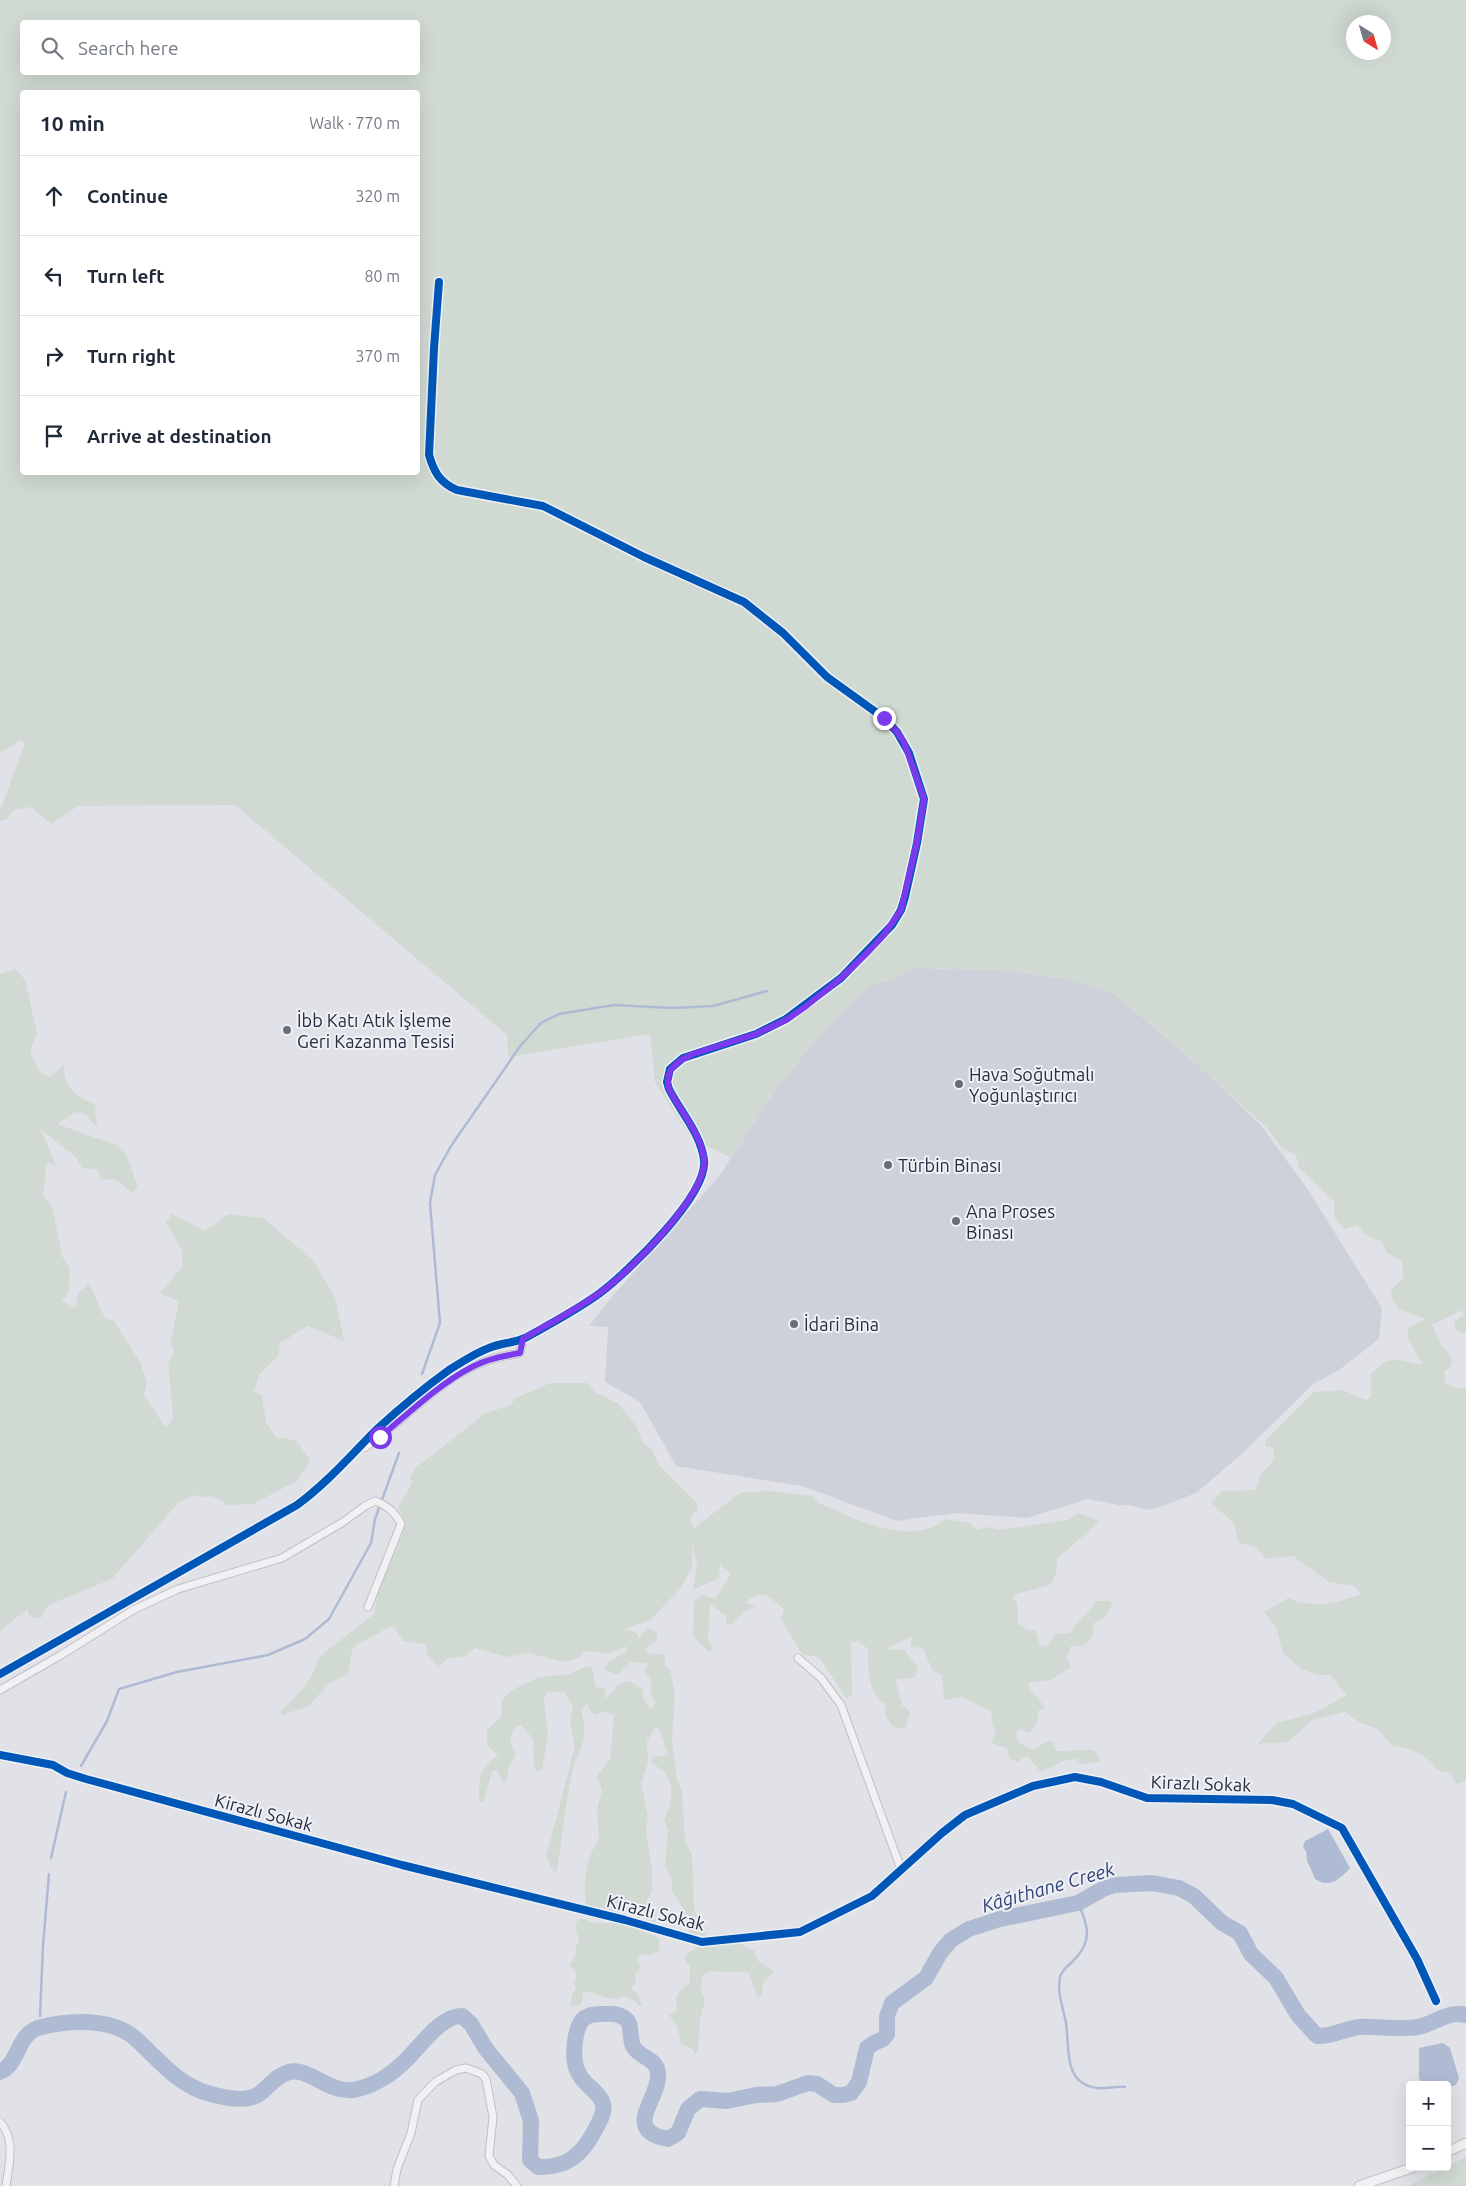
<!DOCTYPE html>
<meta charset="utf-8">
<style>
:root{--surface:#fff;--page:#f6f6f7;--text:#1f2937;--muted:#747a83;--line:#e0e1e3}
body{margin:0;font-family:Ubuntu,sans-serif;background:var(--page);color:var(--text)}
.controls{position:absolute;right:15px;bottom:15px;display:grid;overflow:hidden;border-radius:5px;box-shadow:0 5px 20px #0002}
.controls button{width:45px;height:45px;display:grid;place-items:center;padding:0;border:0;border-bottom:1px solid var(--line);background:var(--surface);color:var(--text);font:25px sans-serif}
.compass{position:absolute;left:1346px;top:15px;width:45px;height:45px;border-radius:50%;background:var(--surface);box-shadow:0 5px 20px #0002;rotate:143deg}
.stop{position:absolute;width:15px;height:15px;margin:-11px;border:4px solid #7c3aed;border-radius:50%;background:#fff}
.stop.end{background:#7c3aed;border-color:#fff;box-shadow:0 1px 5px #0008}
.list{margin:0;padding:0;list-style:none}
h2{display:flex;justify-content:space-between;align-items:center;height:65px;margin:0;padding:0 20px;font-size:21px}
h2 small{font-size:16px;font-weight:400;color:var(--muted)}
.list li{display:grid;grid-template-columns:32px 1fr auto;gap:15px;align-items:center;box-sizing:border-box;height:80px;padding:0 20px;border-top:1px solid var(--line)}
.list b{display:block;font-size:19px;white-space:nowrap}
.list em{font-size:16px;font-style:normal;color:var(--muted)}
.icon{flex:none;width:28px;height:28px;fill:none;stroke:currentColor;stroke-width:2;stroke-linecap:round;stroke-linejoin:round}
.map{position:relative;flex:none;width:1466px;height:2186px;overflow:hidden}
.search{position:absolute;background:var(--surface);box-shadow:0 5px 20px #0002;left:20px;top:20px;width:400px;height:55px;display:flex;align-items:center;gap:12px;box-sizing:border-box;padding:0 18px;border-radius:5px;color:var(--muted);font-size:19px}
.panel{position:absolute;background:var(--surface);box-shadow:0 5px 20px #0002;left:20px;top:90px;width:400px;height:385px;border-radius:5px}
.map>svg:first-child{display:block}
</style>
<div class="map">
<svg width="1466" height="2186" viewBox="0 0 1466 2186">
<rect width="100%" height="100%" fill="#e1e2e7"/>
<path fill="#cfd1da" d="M916 968 1001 970 1060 978 1112 992 1188 1056 1260 1124 1306 1187 1382 1308 1379 1339 1339 1370 1313 1384 1243 1453 1196 1493 1163 1506 1146 1510 1129 1505H1118L1088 1499 1027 1518 956 1513 897 1521 802 1486 676 1466 640 1402 605 1382 608 1327 589 1326 610 1299 720 1175 776 1089 824 1030 867 987 893 979Z"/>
<g fill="#d0dad2" fill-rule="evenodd">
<path d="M0 0H1466V1332L1462 1333 1454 1328 1455 1321 1464 1315 1462 1310 1432 1325 1441 1345 1452 1358 1451 1366 1444 1372 1445 1383 1453 1387 1466 1388V1781L1456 1784 1451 1773 1437 1770C1424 1754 1411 1747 1392 1746L1378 1729 1360 1723 1345 1712 1312 1720 1288 1742 1258 1744 1276 1723 1314 1713 1347 1695 1330 1675H1317L1301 1669 1283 1653 1276 1627 1264 1612 1288 1598C1312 1609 1338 1603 1361 1594L1354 1586 1329 1582 1293 1556 1266 1559 1256 1547 1239 1543 1234 1523 1211 1503 1222 1491 1256 1490 1261 1474 1274 1460 1273 1447H1266L1265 1441 1314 1392 1343 1390 1366 1400 1371 1397V1374C1390 1353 1397 1360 1422 1365L1407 1336 1409 1327 1425 1319 1399 1309 1391 1297 1392 1289 1403 1278 1402 1261 1386 1252C1383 1238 1379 1241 1369 1237 1365 1235 1360 1229 1357 1225L1344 1229 1334 1216V1201L1299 1168 1296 1155 1283 1149 1267 1128 1165 1036 1112 992 1060 978 1001 970 916 968 893 979 867 987 824 1030 776 1089 731 1158 691 1138 655 1082 650 1034 508 1057 507 1035 235 805 78 806 51 824 31 807 13 810 8 819 0 821V811L25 743 21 740 0 753ZM22 22H418V72H22ZM1354 22H1384V52H1354ZM22 92H418V472H22Z"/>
<path d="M16 969 25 980 37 1033 30 1051 40 1072 50 1077 64 1065C64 1088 75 1096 95 1104L97 1127 85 1114 76 1112 57 1124 116 1145 127 1156 138 1188 132 1193 116 1180 101 1179 98 1170 82 1168 76 1157 41 1130 56 1165 47 1162 43 1195 52 1206 62 1256 70 1268 69 1291 62 1301 76 1308 78 1293 89 1283 105 1318 114 1321 140 1362 147 1382 144 1395 166 1428 173 1418 168 1363 175 1350 170 1344 179 1302 160 1293 183 1266 182 1250 166 1222 172 1214 205 1231 228 1214 263 1218 313 1260 335 1297 344 1341 308 1326 280 1343 279 1355 259 1375 254 1392 262 1395 266 1423 276 1437 297 1441 310 1461 297 1481 253 1504 228 1505 212 1496 203 1497 193 1495 179 1502 112 1579 48 1605 41 1618 30 1617 27 1609 0 1631V974Z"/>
<path d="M550 1383H587L596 1393 618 1403 636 1426 643 1443 652 1450 658 1464 697 1503 698 1509 690 1519 694 1528 741 1492 769 1491 813 1496 819 1503C856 1519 909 1548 946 1519L970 1523 977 1530 988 1527 998 1530 1068 1520 1078 1513 1100 1521 1057 1559 1056 1574 1050 1585 1015 1594 1013 1598 1017 1603 1018 1623 1027 1630 1036 1631 1040 1646H1046L1056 1634 1069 1633 1097 1601H1110L1113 1604 1103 1619 1094 1623 1092 1638 1083 1646H1071L1066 1659 1070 1661V1668L1051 1680 1029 1682 1028 1687 1045 1707 1037 1712 1039 1719 1030 1733 1020 1729 1015 1734 1020 1743 1033 1750 1048 1741 1053 1742 1056 1751 1093 1750 1101 1761 1082 1765 1076 1759C1060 1758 1055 1769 1040 1771L1027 1756 1017 1762 1009 1758 1007 1748 991 1743 996 1732 991 1722 992 1712 962 1697 944 1700 942 1675 932 1670 923 1648 910 1647 912 1636 886 1649 904 1650 918 1666 915 1678 895 1679 902 1705 910 1712 905 1729 893 1727 886 1717 885 1704C866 1691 869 1669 868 1649L858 1641 851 1643 852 1696 846 1698 819 1657 802 1654 781 1619 784 1609 768 1596 758 1594 745 1602 755 1607 746 1610 733 1624 726 1625V1616L710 1604 708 1639 713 1650 708 1652 693 1635 694 1602 702 1595 715 1599 731 1574 720 1564 719 1578 693 1590 697 1566 692 1544V1567L681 1588 650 1620 625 1629 635 1632 639 1638 648 1628 656 1631 658 1639 644 1649 650 1654H665V1665L670 1670 675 1695 672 1738 677 1780 682 1789 685 1841 692 1854 694 1909 706 1933 704 1938 689 1934 683 1908 672 1892V1879L665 1866 668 1830 664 1820C671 1806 675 1790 667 1776 665 1771 656 1766 651 1763L653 1757 668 1755 660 1731 656 1727 647 1741 648 1763 641 1784 648 1816 646 1831 652 1870V1892L647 1900 648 1906 656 1910 655 1923 626 1911 613 1913 599 1907H587C582 1885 586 1857 599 1839L597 1809 602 1790 597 1776 610 1759 614 1715 602 1711 597 1715 591 1712 587 1703 581 1711C591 1744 576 1750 571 1778 565 1808 562 1839 557 1870L554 1872 546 1857 575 1746 570 1722 573 1706 564 1692H548L544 1697 548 1736 542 1770 536 1771 534 1767 533 1739 521 1725 515 1727 510 1740 516 1755 508 1768V1776L504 1782 496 1770 492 1771 484 1802 479 1803C479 1777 477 1772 498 1755L487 1746V1730L501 1717 502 1700 512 1690 539 1677 569 1674 587 1666 592 1667 596 1687 605 1688V1699L619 1684 630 1681 643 1690V1698L651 1709 655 1703 650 1691 652 1680 644 1672 649 1663 631 1662 617 1675 605 1670 609 1661 627 1652 626 1646 608 1654 585 1651 578 1658 563 1662 529 1653 508 1657 475 1648 465 1657 448 1658 439 1666 427 1655 425 1644 403 1641 393 1625 357 1645 352 1650 348 1674 330 1683 307 1707 282 1715 281 1710C298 1695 314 1679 319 1657L374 1614 378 1593 404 1530V1519L398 1507 413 1482 410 1479 415 1468 486 1413 510 1405 516 1398Z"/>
<path d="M584 1919C594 1924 604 1923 615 1923 625 1923 652 1934 659 1939V1952L648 1955 640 1954 637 1959 641 1965 639 1970 635 1974 636 1985 631 1986V1988L639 1996 642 2005 640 2007 636 2002 625 1996C607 2005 599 1990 584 1992L582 1996 583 2001 580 2005 570 2006 573 1993 576 1988 574 1983 577 1974 569 1965 575 1957 576 1946 579 1941 575 1925 578 1920Z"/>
<path d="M742 1944 749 1950H754L757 1960 773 1971 772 1975C761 1981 763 1986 761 1996L758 1999 749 1973C741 1970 737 1973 729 1972 721 1972 711 1969 703 1975L700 1989 705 1999 700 2021 698 2051 696 2054 692 2049 681 2044 677 2026 669 2015 676 2011 677 2003 675 1999 683 1987 690 1983V1967L684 1959 686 1954 698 1947Z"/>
<path d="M1466 2157V2186H1408Z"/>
</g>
<g fill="#afbad3">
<path d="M1328 1829 1350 1868C1340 1879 1329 1889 1315 1879 1313 1873 1310 1868 1308 1863 1305 1856 1309 1854 1303 1847L1305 1841Z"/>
<path d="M1443 2043 1450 2048 1459 2078 1456 2085 1447 2087V2085H1423L1419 2078V2048Z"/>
</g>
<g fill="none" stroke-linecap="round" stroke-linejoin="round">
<g stroke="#afbad3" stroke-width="2.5">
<path d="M422 1374 440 1323 430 1203 435 1175 451 1146 521 1045 541 1023 559 1014 614 1005 672 1008 713 1006 767 991"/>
<path d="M81 1766 107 1721 119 1689 177 1672 268 1655 305 1639 329 1619 371 1543 375 1519 399 1453"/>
<path d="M51 1858 66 1792"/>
<path d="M1078 1903C1089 1927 1093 1942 1072 1962 1067 1967 1062 1970 1060 1977 1057 1993 1063 2007 1066 2023 1070 2047 1062 2084 1098 2088 1107 2089 1116 2086 1125 2087"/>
<path d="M40 2016 43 1946 49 1874"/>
</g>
<path stroke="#afbad3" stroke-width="16" d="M0 2072C19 2064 17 2035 38 2028 67 2020 112 2017 136 2039 158 2059 177 2084 207 2093 221 2097 247 2103 259 2094 269 2087 275 2076 289 2072 309 2067 328 2093 353 2090 372 2087 391 2075 405 2061 420 2047 441 2015 462 2016L471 2024 486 2049 522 2093 531 2121 530 2160 538 2167C568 2168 583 2154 596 2128 600 2120 605 2113 603 2104 600 2092 584 2085 579 2074 573 2063 574 2053 575 2041 578 2022 582 2013 603 2014 608 2014 613 2013 618 2015 635 2019 628 2034 633 2046 639 2058 657 2058 658 2073 661 2098 620 2130 668 2139L678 2133 688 2109 700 2099 727 2101 756 2095 777 2094 808 2083 817 2084 834 2095H843L851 2093 859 2082 867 2048 874 2043 883 2039 887 2034V2016L892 2003 926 1978 940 1953 951 1940 969 1929 1000 1919 1078 1903 1103 1889 1115 1885 1152 1883 1179 1888 1194 1896 1222 1923 1240 1933 1251 1954 1276 1978 1298 2015 1317 2036C1332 2037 1344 2029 1359 2027 1378 2026 1398 2030 1418 2027 1434 2024 1449 2010 1466 2015"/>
<g stroke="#bfc0c5" stroke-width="9">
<g id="minor">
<path d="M364 1448C401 1423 432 1387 472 1367 487 1359 504 1356 520 1353L523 1339"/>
<path d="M798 1658 821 1678 841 1705 901 1869"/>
<path d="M0 1674 297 1505C327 1483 350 1456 376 1430 399 1409 424 1388 449 1370 462 1362 475 1353 489 1348 500 1343 514 1343 525 1338 550 1324 577 1310 600 1293 628 1272 708 1195 704 1160 701 1134 680 1111 669 1089L667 1082 670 1069 683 1058 756 1034 786 1019 841 978 892 925 901 910 905 897 917 843 924 799 909 753 897 732 884 718 827 677 783 633 744 602 644 557 543 506 457 490C440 483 434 472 429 455L434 348 439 282"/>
<path d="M0 1690 61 1655 133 1610 178 1589 282 1558 343 1522 365 1506 375 1501C388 1506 395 1512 401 1524L368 1607"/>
<path d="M0 1755 53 1765 67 1773 86 1779 402 1865 625 1920 702 1942 800 1932 872 1896 942 1833 965 1815 1033 1786 1075 1777 1101 1782 1147 1798 1272 1800 1293 1804 1342 1828 1417 1959 1436 2001"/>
<path d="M0 2122C16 2139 9 2165 6 2186"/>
<path d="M394 2186 397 2169 411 2133 418 2100 435 2082 456 2070 466 2068 482 2074 486 2079 493 2117 489 2156 494 2165 508 2175 517 2186"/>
</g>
</g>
<g stroke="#bfc0c5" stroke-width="11">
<g id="tertiary">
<path d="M1447 2152 1466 2143"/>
<path d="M1359 2186 1414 2167"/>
</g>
</g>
<use href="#minor" stroke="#f1f1f3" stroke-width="7"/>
<use href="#tertiary" stroke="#f1f1f3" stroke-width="9"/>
<g stroke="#eff1f6" stroke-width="11">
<g id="cycleway">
<path d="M0 1674 297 1505C327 1483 350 1456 376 1430 399 1409 424 1388 449 1370 462 1362 475 1353 489 1348 500 1343 514 1343 525 1338 550 1324 577 1310 600 1293 628 1272 708 1195 704 1160 701 1134 680 1111 669 1089L667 1082 670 1069 683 1058 756 1034 786 1019 841 978 892 925 901 910 905 897 917 843 924 799 909 753 897 732 884 718 827 677 783 633 744 602 644 557 543 506 457 490C440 483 434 472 429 455L434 348 439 282"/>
<path d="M0 1755 53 1765 67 1773 86 1779 402 1865 625 1920 702 1942 800 1932 872 1896 942 1833 965 1815 1033 1786 1075 1777 1101 1782 1147 1798 1272 1800 1293 1804 1342 1828 1417 1959 1436 2001"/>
</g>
</g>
<use href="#cycleway" stroke="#0057b8" stroke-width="8"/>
</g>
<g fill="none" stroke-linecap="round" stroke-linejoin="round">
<path stroke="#7c3aed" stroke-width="6" d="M380 1437C409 1413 439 1384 472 1367 487 1359 504 1356 520 1353L523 1339C548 1324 574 1311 598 1294 627 1275 707 1195 704 1160 702 1135 680 1111 669 1089 664 1070 677 1061 693 1054L756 1034 786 1020 805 1007 841 978 868 952 883 936 901 910 917 842 924 799 904 742 897 732 884 718"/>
</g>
<g fill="#686c7b" stroke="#eff1f6" stroke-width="2">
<circle cx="287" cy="1030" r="5"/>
<circle cx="959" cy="1084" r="5"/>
<circle cx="888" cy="1165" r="5"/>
<circle cx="956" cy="1221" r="5"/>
<circle cx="794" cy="1324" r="5"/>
</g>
<g text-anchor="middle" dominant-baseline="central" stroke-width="4" stroke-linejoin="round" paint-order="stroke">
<g font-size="18" fill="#272d41" stroke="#eff1f6" text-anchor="start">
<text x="297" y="1020">İbb Katı Atık İşleme<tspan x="297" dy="21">Geri Kazanma Tesisi</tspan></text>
<text x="969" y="1074">Hava Soğutmalı<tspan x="969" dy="21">Yoğunlaştırıcı</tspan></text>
<text x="898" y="1165">Türbin Binası</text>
<text x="966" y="1211">Ana Proses<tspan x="966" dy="21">Binası</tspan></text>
<text x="804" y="1324">İdari Bina</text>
</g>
<g font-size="18" fill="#272d41" stroke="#eff1f6">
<text transform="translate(1201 1783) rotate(2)">Kirazlı Sokak</text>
<text transform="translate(264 1812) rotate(15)">Kirazlı Sokak</text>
<text transform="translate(656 1912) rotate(14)">Kirazlı Sokak</text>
</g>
<g font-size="19" font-style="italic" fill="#304476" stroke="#eff1f6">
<text transform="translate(1048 1887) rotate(-16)">Kâğıthane Creek</text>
</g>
</g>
</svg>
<div class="controls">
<button>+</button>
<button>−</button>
</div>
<svg class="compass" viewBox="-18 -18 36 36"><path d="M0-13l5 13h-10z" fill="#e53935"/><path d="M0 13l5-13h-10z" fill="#747a83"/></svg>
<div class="stop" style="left:380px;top:1437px"></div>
<div class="stop end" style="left:884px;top:718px"></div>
<div class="search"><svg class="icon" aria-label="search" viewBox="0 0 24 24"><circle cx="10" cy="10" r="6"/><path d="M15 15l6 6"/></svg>Search here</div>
<section class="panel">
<h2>10 min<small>Walk · 770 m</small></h2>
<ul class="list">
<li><svg class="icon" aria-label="ahead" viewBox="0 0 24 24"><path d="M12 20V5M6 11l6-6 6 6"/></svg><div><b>Continue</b></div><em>320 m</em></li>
<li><svg class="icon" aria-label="left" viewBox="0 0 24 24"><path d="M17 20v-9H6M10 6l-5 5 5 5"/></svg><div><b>Turn left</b></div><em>80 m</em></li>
<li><svg class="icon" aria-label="right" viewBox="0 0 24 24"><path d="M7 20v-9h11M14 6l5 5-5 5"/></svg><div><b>Turn right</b></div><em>370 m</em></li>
<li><svg class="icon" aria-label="arrive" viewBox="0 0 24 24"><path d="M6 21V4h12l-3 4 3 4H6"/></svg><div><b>Arrive at destination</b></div></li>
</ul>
</section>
</div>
